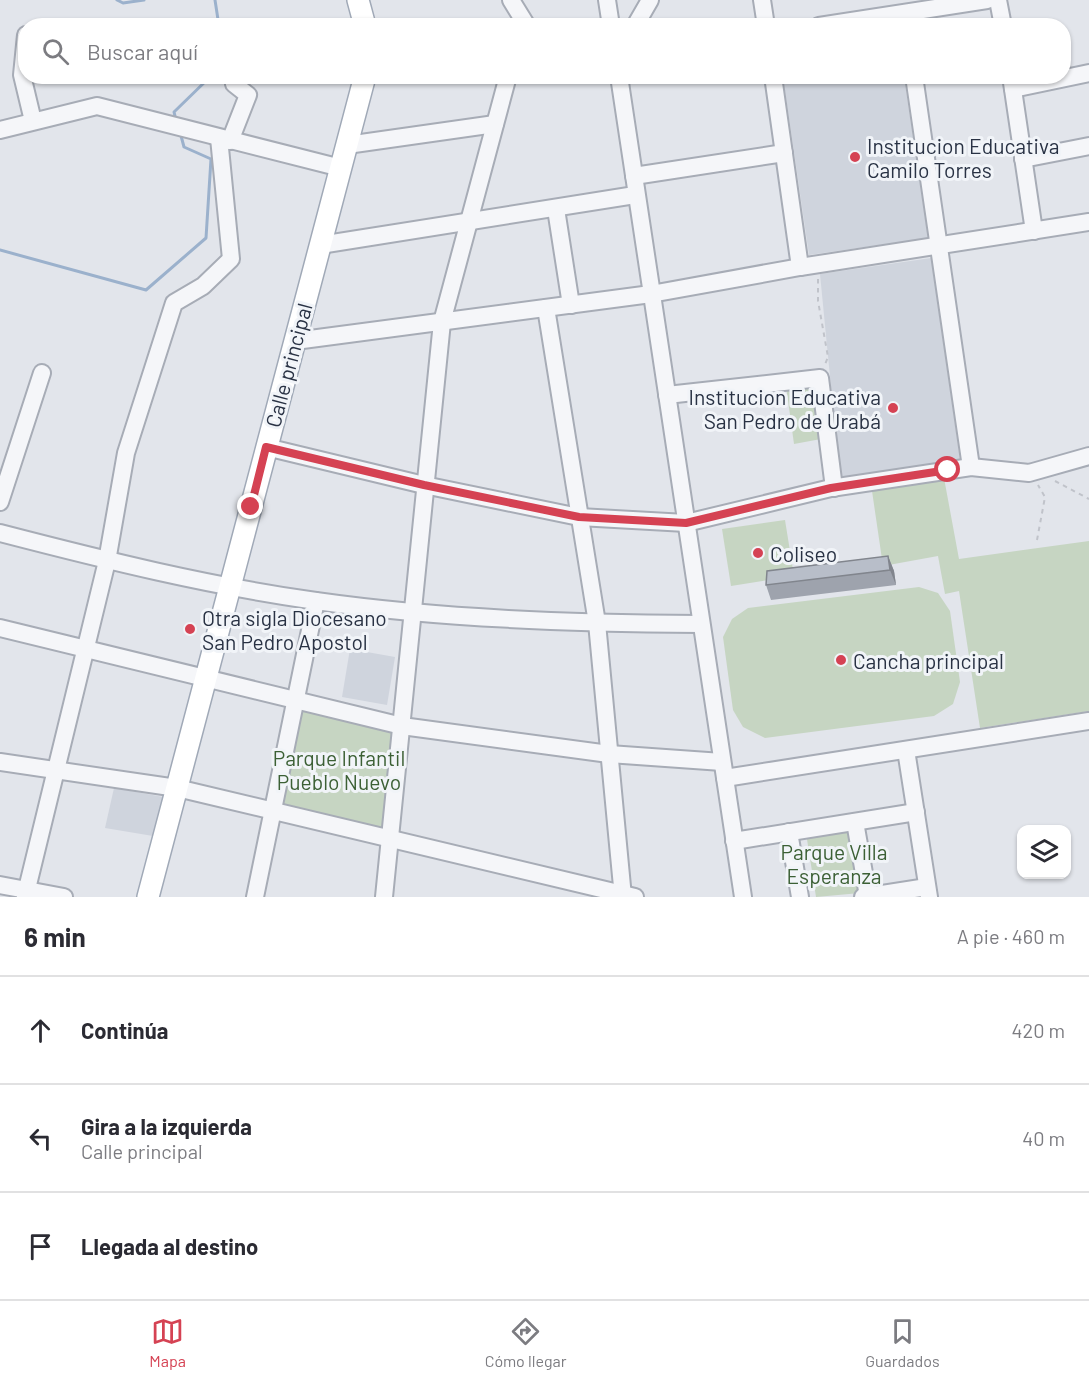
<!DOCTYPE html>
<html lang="es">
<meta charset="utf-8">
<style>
:root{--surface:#fff;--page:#f7f7f7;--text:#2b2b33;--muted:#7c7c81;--line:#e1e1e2;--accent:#d54253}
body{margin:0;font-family:Barlow,sans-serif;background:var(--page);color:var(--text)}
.controls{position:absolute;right:18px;bottom:18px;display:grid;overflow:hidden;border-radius:12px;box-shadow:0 2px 4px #0004}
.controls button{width:54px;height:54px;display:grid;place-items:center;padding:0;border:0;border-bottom:2px solid var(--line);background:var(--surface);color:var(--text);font:30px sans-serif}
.stop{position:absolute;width:18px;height:18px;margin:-14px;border:4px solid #d54253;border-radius:50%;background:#fff}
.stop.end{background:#d54253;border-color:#fff;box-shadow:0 2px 6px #0008}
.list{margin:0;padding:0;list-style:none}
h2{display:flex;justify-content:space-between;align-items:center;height:78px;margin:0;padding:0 24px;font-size:26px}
h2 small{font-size:20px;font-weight:400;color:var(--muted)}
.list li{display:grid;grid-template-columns:39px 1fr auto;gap:18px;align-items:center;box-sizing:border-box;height:108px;padding:0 24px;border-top:2px solid var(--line)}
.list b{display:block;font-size:22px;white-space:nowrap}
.list p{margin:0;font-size:20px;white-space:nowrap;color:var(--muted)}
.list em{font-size:20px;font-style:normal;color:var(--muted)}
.icon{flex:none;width:33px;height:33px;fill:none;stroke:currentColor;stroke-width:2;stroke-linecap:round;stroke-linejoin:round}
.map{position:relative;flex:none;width:1089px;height:897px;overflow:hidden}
.search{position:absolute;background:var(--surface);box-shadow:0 2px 4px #0004;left:18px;right:18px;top:18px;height:66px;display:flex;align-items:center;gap:15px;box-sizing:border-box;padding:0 21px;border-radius:24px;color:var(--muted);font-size:22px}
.sheet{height:402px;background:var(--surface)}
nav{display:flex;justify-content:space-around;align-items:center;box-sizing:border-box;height:84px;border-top:2px solid var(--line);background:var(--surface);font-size:16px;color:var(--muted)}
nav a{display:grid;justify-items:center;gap:3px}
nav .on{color:var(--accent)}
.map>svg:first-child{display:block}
</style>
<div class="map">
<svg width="1089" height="897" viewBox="0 0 1089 897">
<rect width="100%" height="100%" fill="#e2e5eb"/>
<g fill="#cfd4dd">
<path d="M783 77H904L928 238 809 255Z"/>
<path d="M931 258 960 459 840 479 820 274Z"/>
<path d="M350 649 395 657 387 705 342 697Z"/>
<path d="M114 788 169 798 159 837 105 828Z"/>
</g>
<g fill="#c6d5c2">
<path d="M815 382 821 439 794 444 786 386Z"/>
<path d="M944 478 959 559 1089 541V711L980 728 959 591 945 594 938 556 883 566 872 491Z"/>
<path d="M785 520 794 576 731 586 722 529Z"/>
<path d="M919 587 938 593 950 611 960 682 953 704 934 716 765 738 743 727 733 710 723 637 732 619 748 608Z"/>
<path d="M296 700 402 726 390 838 272 813Z"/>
<path d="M852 826 860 893 816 897 806 833Z"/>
</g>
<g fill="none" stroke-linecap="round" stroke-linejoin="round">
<g stroke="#9bb1cc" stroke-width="3">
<path d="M117 0 123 3 144 0"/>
<path d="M215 0 219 26"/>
<path d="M176 120 174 112 211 76"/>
<path d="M0 250 146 290 206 238 211 159 184 147 180 132"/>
</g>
<g stroke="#a7acb6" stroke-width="20">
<g id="minor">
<path d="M511 0 527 26"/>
<path d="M607 0 611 26"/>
<path d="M762 0 766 26"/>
<path d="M998 0 1003 26"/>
<path d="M635 26 650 0"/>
<path d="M819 26 987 0"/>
<path d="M26 35 22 75 33 121"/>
<path d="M619 76 743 897"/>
<path d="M773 76 800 267"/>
<path d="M914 76 971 467"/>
<path d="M1011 76 1034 231"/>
<path d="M1013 89 1089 73"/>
<path d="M0 130 97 106 341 168"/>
<path d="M230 141 248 95 234 84"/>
<path d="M347 145 495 124"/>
<path d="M1023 159 1089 146"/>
<path d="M634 176 784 153"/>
<path d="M556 209 571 305"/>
<path d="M320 245 635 195"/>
<path d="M546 308 597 623 623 897"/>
<path d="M295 341 651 294 800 267 1089 222"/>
<path d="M667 395 820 378 834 488"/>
<path d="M266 447 424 485 579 517 686 523 831 488 971 467 1029 473 1089 456"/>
<path d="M0 502 42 373"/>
<path d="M0 533C104 560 209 586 316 601 443 619 573 623 701 624"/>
<path d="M0 628 402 726 609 754 722 762"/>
<path d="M906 750 929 897"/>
<path d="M0 762 177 788 635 897"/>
<path d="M725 778 1089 721"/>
<path d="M855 822 868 896"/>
<path d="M789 832 800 897"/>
<path d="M734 841 916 812"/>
<path d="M0 885 64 897"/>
<path d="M25 897 107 561 126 453 174 303 203 286 231 259 219 138"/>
<path d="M255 897 316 601"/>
<path d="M384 897 442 322 508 76"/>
<path d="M863 897 927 887"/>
</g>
</g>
<g stroke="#a0a9b7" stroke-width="24">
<g id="major">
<path d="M358 0 365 26"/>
<path d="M148 897 365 76"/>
</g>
</g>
<g stroke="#c0c3ca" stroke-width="2" stroke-dasharray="4.5 4.5" stroke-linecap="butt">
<path d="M818 279V301L828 357 824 367"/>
<path d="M1055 481 1089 499"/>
<path d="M1037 540 1045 497 1038 485"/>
</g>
<use href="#minor" stroke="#f5f6f9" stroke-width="16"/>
<use href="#major" stroke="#fff" stroke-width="21"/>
</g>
<path fill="#9ea3ad" d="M888 556 894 571 896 585 771 600 766 585Z"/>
<path fill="#81858d" d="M888 556 894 571 896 585 890 570Z"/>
<path fill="#b8bec9" stroke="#81858d" stroke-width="1.5" d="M888 556 890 570 766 585 767 571Z"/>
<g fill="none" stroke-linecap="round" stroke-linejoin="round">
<path stroke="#d54253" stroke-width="8" d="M251 507 266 447 424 485 579 517 686 523 831 488 948 470"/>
</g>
<g fill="#d54253" stroke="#f1f4f8" stroke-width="2">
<circle cx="855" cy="157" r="6"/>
<circle cx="893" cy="408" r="6"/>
<circle cx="758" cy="553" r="6"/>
<circle cx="190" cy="629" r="6"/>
<circle cx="841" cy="660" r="6"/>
</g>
<g text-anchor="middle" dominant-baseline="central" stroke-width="6" stroke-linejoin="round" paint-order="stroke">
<g font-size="21" fill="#293244" stroke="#f1f4f8" text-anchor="start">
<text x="867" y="145">Institucion Educativa<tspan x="867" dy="24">Camilo Torres</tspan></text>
<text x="881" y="396" text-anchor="end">Institucion Educativa<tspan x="881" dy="24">San Pedro de Urabá</tspan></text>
<text x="770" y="553">Coliseo</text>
<text x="202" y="617">Otra sigla Diocesano<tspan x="202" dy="24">San Pedro Apostol</tspan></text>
<text x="853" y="660">Cancha principal</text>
</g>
<g font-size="21" fill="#293244" stroke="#f1f4f8">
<text transform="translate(288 365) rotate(-75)">Calle principal</text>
</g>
<g font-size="21" fill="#3c6035" stroke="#f1f4f8">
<text x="339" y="757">Parque Infantil<tspan x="339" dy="24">Pueblo Nuevo</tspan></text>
<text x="834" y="851">Parque Villa<tspan x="834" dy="24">Esperanza</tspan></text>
</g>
</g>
</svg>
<div class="controls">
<button><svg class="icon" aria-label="layers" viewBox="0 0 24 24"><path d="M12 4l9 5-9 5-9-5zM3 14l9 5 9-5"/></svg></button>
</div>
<div class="stop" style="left:948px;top:470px"></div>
<div class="stop end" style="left:251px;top:507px"></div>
<div class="search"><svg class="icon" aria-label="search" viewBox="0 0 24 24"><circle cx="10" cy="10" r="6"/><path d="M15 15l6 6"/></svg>Buscar aquí</div>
</div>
<section class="sheet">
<h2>6 min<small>A pie · 460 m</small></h2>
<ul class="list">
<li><svg class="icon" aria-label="ahead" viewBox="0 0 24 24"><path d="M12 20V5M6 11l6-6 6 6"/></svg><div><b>Continúa</b></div><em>420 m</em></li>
<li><svg class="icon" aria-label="left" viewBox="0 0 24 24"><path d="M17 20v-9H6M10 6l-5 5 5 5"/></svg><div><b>Gira a la izquierda</b><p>Calle principal</p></div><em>40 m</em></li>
<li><svg class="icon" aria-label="arrive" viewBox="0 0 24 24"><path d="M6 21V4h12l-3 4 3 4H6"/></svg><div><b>Llegada al destino</b></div></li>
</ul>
</section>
<nav>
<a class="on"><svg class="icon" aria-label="map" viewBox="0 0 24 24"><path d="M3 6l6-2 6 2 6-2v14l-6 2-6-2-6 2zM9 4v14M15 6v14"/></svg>Mapa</a>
<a><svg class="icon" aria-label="directions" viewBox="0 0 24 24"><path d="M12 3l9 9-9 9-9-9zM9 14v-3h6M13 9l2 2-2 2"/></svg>Cómo llegar</a>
<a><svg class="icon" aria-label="saved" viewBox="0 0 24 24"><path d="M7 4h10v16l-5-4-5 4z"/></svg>Guardados</a>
</nav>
